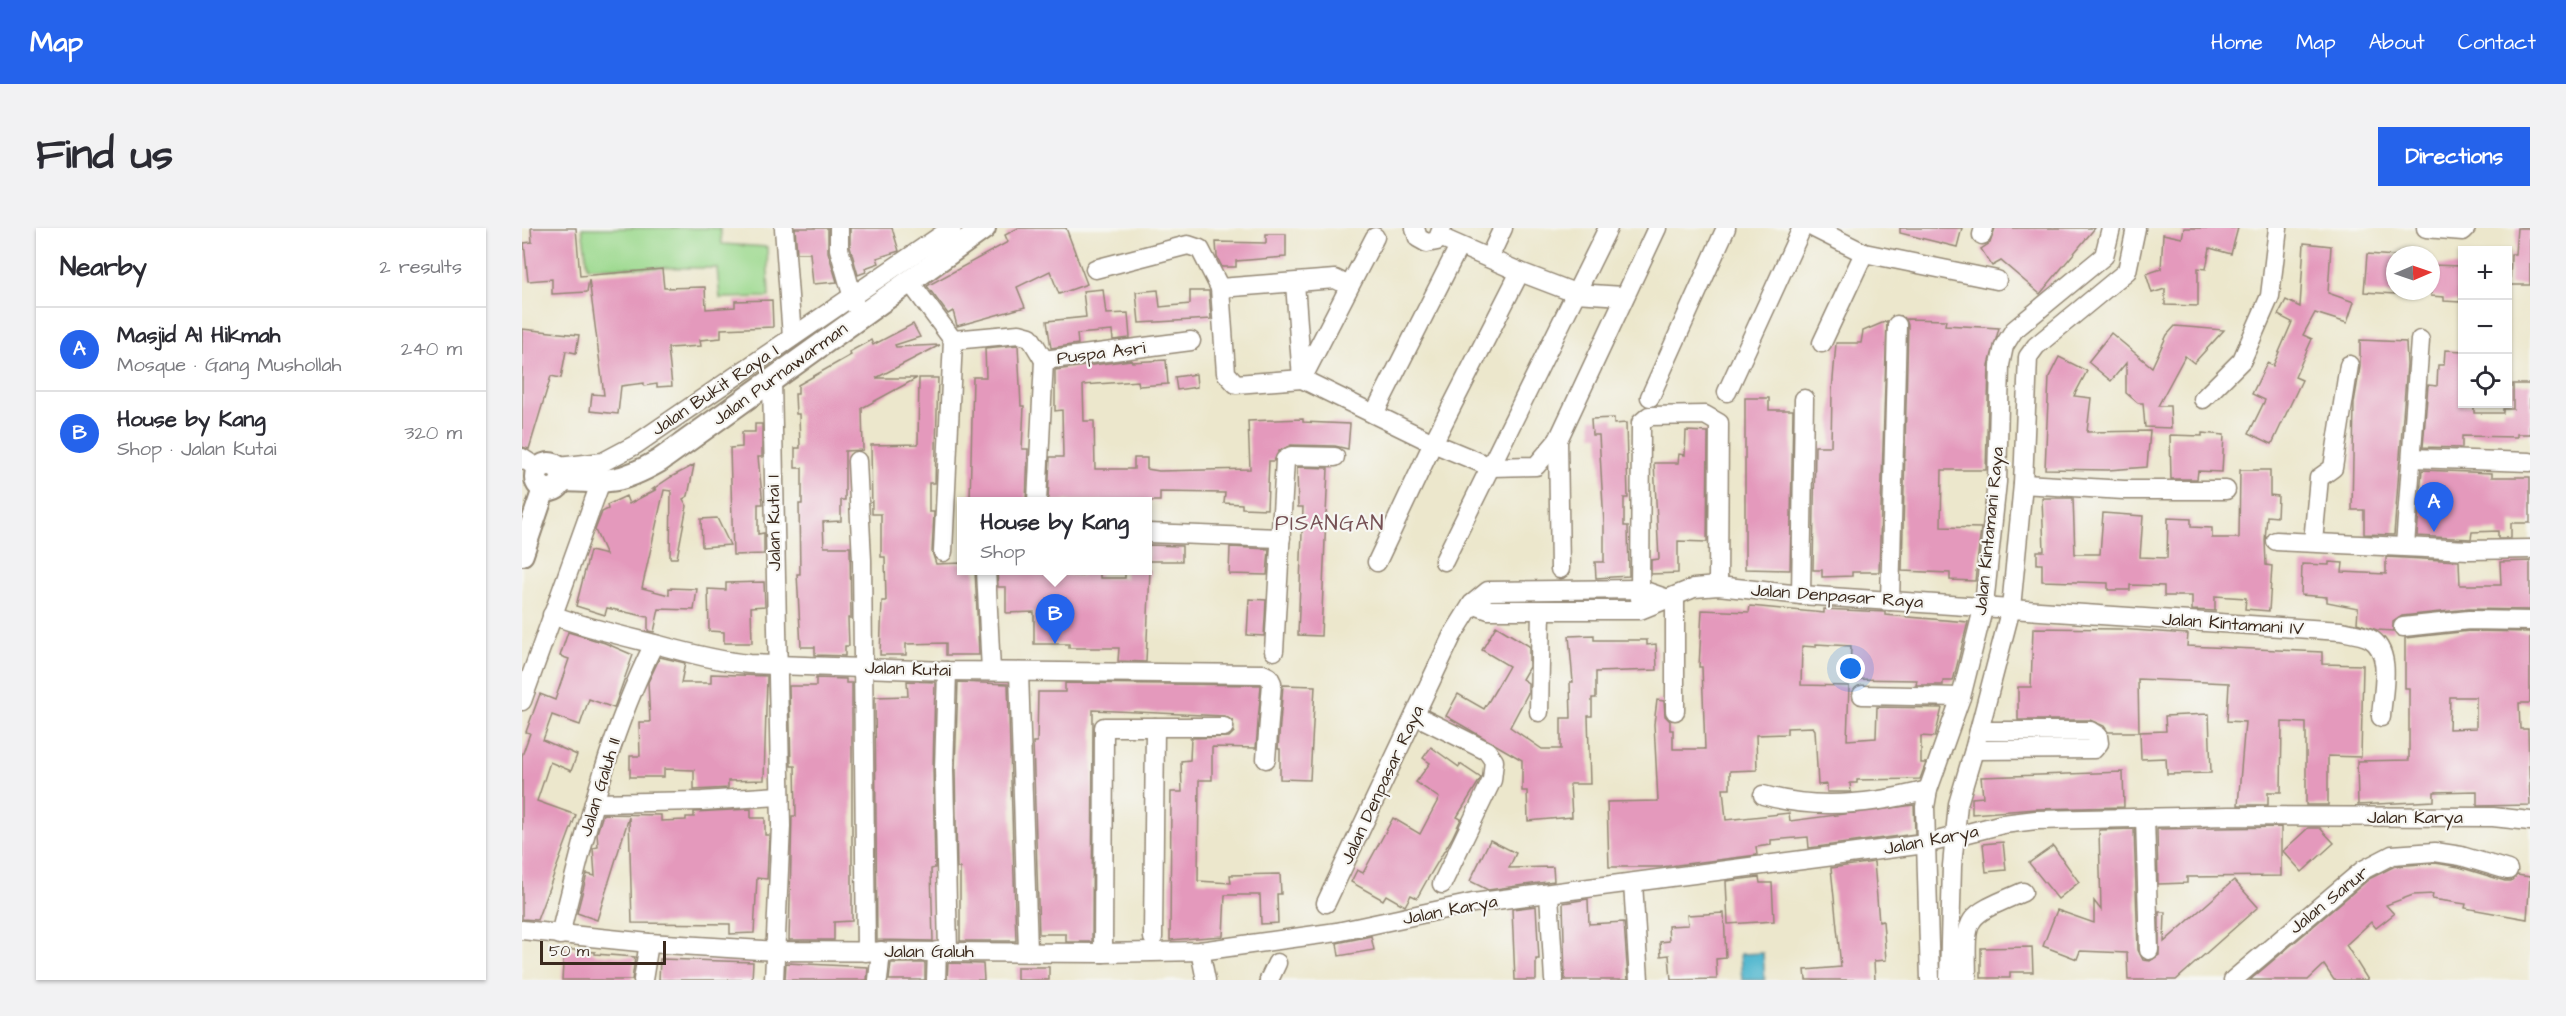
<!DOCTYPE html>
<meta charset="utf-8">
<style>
:root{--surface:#fff;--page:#f2f2f3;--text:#2b2b33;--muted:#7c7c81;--line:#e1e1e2;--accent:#2563eb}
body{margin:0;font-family:"Architects Daughter",sans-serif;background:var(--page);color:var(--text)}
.controls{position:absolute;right:18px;top:18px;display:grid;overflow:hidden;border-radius:0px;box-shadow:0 2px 4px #0004}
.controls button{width:54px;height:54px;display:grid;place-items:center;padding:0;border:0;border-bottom:2px solid var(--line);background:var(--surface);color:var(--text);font:30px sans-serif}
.compass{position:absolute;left:1864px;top:18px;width:54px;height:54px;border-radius:50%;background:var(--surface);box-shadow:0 2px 4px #0004;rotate:88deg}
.scale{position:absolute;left:18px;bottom:15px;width:126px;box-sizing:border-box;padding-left:6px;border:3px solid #3b2a1e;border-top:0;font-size:16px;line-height:21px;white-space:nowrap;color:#3b2a1e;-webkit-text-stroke:4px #f6f6f2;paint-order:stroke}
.you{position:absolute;left:1329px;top:441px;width:21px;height:21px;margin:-15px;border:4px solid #fff;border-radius:50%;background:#1a73e8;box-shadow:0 0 0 9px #1a73e833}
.badge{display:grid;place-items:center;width:39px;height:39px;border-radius:50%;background:var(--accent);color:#fff;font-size:20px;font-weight:700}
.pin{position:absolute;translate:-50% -50px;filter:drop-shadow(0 2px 3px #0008)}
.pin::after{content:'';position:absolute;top:32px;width:21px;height:18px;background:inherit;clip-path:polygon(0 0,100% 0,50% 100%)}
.popup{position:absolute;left:435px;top:269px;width:195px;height:78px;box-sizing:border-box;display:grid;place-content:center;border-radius:0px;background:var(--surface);filter:drop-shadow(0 2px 4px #0005);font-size:20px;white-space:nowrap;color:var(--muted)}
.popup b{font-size:22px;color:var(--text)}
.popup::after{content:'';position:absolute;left:50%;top:100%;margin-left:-12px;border:12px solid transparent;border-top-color:var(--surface)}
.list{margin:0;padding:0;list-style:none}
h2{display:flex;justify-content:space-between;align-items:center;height:78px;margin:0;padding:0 24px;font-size:26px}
h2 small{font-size:20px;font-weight:400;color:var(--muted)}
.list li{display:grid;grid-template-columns:39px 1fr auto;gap:18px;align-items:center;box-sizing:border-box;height:84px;padding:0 24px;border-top:2px solid var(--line)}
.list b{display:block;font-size:22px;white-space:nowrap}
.list p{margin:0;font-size:20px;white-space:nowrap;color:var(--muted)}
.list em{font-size:20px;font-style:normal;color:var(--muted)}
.icon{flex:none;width:33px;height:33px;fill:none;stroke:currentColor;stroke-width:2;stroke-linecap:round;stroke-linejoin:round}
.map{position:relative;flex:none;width:2008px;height:752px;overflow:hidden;border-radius:0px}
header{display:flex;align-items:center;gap:36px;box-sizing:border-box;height:84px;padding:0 30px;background:var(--accent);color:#fff}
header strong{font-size:28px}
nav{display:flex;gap:33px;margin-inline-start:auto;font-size:21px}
.intro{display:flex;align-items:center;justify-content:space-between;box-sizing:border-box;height:144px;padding:0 36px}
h1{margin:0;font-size:42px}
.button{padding:15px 27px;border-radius:0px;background:var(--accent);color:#fff;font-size:21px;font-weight:700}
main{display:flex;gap:36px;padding:0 36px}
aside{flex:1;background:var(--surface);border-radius:0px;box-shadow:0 2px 4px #0004}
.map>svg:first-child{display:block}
</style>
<header>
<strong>Map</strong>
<nav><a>Home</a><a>Map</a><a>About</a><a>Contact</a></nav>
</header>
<div class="intro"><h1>Find us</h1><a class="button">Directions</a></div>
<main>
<aside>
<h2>Nearby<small>2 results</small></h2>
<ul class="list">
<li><span class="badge">A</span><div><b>Masjid Al Hikmah</b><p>Mosque · Gang Mushollah</p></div><em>240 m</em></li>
<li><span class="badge">B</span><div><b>House by Kang</b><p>Shop · Jalan Kutai</p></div><em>320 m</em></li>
</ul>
</aside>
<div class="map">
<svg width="2008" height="752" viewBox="0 0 2008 752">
<rect width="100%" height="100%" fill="#f6f6f2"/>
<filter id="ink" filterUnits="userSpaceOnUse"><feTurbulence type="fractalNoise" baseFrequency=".0167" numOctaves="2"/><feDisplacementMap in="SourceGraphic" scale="12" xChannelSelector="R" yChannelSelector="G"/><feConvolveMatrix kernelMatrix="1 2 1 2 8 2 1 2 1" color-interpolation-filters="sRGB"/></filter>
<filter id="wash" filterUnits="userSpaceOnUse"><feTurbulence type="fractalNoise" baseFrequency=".008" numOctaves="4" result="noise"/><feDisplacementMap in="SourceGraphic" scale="24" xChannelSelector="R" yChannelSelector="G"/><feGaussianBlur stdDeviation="1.35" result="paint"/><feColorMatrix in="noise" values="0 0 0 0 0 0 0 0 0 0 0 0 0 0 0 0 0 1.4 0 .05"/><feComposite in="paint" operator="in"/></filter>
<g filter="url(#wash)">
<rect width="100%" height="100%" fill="#ece7cc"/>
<path fill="#9cd98e" stroke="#6c8256" stroke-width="1.5" d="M60 0H198L200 16 245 19 247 69 198 70 195 40 66 39Z"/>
<path fill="#51b7cf" stroke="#467076" stroke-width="1.5" d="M1241 725 1243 752H1220L1218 726Z"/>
<g id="blocks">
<g fill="#e499bc" fill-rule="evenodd">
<path d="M9 0H54L58 48 140 41 142 60 183 59 184 81 213 79V73L250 72 251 99 199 101V110L178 112 179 118 146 120 150 158 135 159V156L122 158V155L99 158 96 186 68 183 70 166 82 167 67 51 65 64 30 66V51L6 53 2 15 10 14Z"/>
<path d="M273 0H306V24L315 54 291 56 288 25H275Z"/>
<path d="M328 0H370L377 23 355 30 357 35 343 40 344 44 336 47 328 19Z"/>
<path d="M496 0H544L565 56 537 66 528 43 495 59 503 79 435 98 431 83 426 86 405 58 486 14 483 7Z"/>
<path d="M1378 0H1440L1435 19 1378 5Z"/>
<path d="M1473 0H1573L1518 66 1479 33 1470 38 1459 21 1468 15Z"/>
<path d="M1662 0H1716L1709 26 1688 20 1684 41 1676 40V78L1643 77V61L1630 65 1624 46 1639 41 1641 6 1660 10Z"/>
<path d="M1995 0H2008V57H1988L1989 26H1993Z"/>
<path d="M744 6H764V29L714 33V39H700L695 29 694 14 744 15Z"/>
<path d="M1782 15 1809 18 1806 65 1832 74 1825 95 1793 85 1781 107 1790 111 1773 149 1780 152 1750 216 1727 205 1743 172 1730 166 1745 135 1751 138 1770 94 1756 87 1764 72 1778 79Z"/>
<path d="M1845 26 1873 28V66L1842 64Z"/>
<path d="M1909 37 1939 38 1938 74 1922 73V69L1909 68Z"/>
<path d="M581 61 584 86 606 85 608 110 591 112 590 103 555 106 556 116 529 120 525 93 564 89 561 63Z"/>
<path d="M636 62 638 79 668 76V63H687L689 91 617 95 614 64Z"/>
<path d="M1384 91 1424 92 1423 97 1477 100 1467 137 1464 242H1420L1419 299 1459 300 1453 353 1428 352V345L1380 343 1386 97Z"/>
<path d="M1365 93 1357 344H1330V348L1300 349V342H1291L1293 218H1309L1310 163 1314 115H1339L1341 103Z"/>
<path d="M391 96 398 109 373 117 374 119 418 117 354 150H395L340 180 341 222 323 223V272H319V293L301 294 302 319H328L329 390H326L327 418H323V428L293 427V419H279L275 346H278L277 276H280V240H273V220H278L277 186H274L273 166H276V157L329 127 327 124 349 112 351 117Z"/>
<path d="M1653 98 1702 102 1672 135 1663 128 1636 178H1648L1649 200 1623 199 1621 175H1616L1604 165V135L1589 153 1566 134 1589 105 1630 139 1645 107Z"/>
<path d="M0 101 57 107 54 125 44 123 39 150 29 148 7 221 0 219Z"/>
<path d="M1838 112 1884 114 1885 136 1872 307 1842 306V282H1830L1832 175 1838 139Z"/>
<path d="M496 117 499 178H502L500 221H506L504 273H448L451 149H464L463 120Z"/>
<path d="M1923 122 1941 123V177H1952V185H1981V181H1991V156H2008V206H1995V209L1940 208V220L1901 219 1906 157 1915 158 1916 137H1922Z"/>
<path d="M1537 129 1565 143 1552 168 1569 170 1565 204 1628 203 1625 239 1586 242 1523 241 1527 149Z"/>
<path d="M609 132 610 134 644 132 646 156 617 158 616 153 561 157 562 193H572L573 241H612V230H625V241L637 243 728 241 726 193 781 191V194L828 196 826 221 813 218 769 217 757 223 752 233H747L745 281 720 280V276L702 275 703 265 638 264V273H526L528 229H541L540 182 533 183V142Z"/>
<path d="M674 146 675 159 655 162 653 149Z"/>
<path d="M397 150H416L413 255H407V284H412L410 324 414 336 440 335V342H453L457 427H424V415L384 416V427H358L360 373H364L363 329H359V286H350L349 217 396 216Z"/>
<path d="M1223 170H1247V182H1271L1268 342 1223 341Z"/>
<path d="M1092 190V196L1104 195 1106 270H1102V298H1106L1107 348 1074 350 1073 334H1082V296L1077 207H1070L1069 191Z"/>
<path d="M233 196H240V229H236L241 276H236V306L242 305V326L211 327 208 220 220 219V204H233Z"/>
<path d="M1164 203 1186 204 1185 314 1156 313V345L1129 346V332L1137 331 1132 235H1156L1157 226 1163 227Z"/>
<path d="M1680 205 1702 207 1700 244 1676 243 1675 251H1649L1648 207 1680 208Z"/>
<path d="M172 237 166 268 161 271 165 278 155 330H148L149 263 142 262 120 360 147 367V360L175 361 172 382 137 381 132 404 126 403V389L85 380 83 387 54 378 68 323 84 327 73 302 80 284 86 281 85 277 104 268 107 276 135 261H131L149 249Z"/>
<path d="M775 239 806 240 799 408 776 407 781 279H776Z"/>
<path d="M1718 242H1748V267L1756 268 1755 289 1745 288 1743 312 1744 337 1750 338 1747 383 1723 381 1724 370 1693 368V383L1670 382V368H1642V358L1608 357V362H1586V355L1520 353V336H1515V323H1522L1520 270H1551L1553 326H1578L1581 285 1621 288 1618 329 1645 330 1646 290 1669 291V299L1690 300V310H1717Z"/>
<path d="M1900 242 1970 245V249H2008V295H1989V310H1976V303L1950 304 1949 311 1895 308Z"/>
<path d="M195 290 208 317 180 319 179 291Z"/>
<path d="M626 317 660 318V333H626Z"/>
<path d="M708 319 747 321 745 347 707 346Z"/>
<path d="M1864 329 1937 333 1938 357H1979L1978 334 2008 333V382L1947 381 1880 388 1871 394V403L1855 402 1835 395 1836 380 1805 374V369L1779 367 1780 336 1807 337V334L1821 335 1820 344 1864 346Z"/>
<path d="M475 342 560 348V345H578V350H603V342H628L624 434 596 433 597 420H547V416H512V384L484 385V359H476Z"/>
<path d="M242 354 243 378 229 379 230 415H202V404L187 403 186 361 204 362V355Z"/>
<path d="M727 371 744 372 742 408 725 407Z"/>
<path d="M1228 378 1302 385V381L1363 384V387L1446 394 1431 453H1421V457H1394L1395 452 1328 451 1329 418 1294 416V419L1280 418 1279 457 1327 458 1325 512 1354 510 1355 479 1420 480 1413 509 1399 508V535H1404L1398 551 1335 552V555H1328L1329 564H1305V556L1296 557 1293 502 1291 499 1265 500V506L1234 507 1235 542 1208 543V561H1201L1204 592 1267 585 1268 593 1392 577 1393 606 1287 620 1286 609 1249 612V617L1234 619 1235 627 1139 639H1087L1085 574 1136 573 1132 496 1135 472 1142 473 1143 488 1148 493V502H1151V521H1183L1180 439H1177L1180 382 1227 384Z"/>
<path d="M974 398 1007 418V439L1000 451 1006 455V465L988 499 1020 521H1039V490H1049L1048 454H1051L1047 408 1072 407V412H1125V417L1134 416 1135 442 1074 444V470H1070V488H1066L1068 556H1048L1050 589 1006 593 1005 563H1000V532L924 488 936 466 962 481 975 459 987 438 960 422Z"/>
<path d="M1511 400 1598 401 1666 406 1665 418 1800 424V436L1841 437 1839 529 1806 528V577H1784V495L1760 494 1759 564H1746V577H1716L1723 494 1705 493 1707 455 1616 451 1617 504H1586L1582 498 1568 492H1496V459H1509Z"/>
<path d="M1948 403 2008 404V475H1997L1998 501H2006L2008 577 1955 578V563L1912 564V573L1836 577 1835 533 1887 532V460H1883V410ZM1928 469H1954V500L1927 501Z"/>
<path d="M46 404 83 415 111 427 92 480 67 471 58 497 30 487 21 512 55 527 49 543 28 534 15 573 54 587 15 692 0 691V528L8 505 4 504 18 466 33 472 47 431 38 428Z"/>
<path d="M138 429 163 435 159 455H189V446L245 448 242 552 206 553V560L172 562V542L142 541V549H108V528H118L117 494H128L126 454Z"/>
<path d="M294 450 324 451V455H330V693L312 694V712H267L270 588H274L273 538H269L267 458H294Z"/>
<path d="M385 453 413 454 411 542 413 640 409 641 411 713 355 712 353 469 386 468Z"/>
<path d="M436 454 486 456 494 713H438V640H435L433 542Z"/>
<path d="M543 455 739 457 734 520 690 519V552H677L676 653 709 655 708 647 758 646 759 666H755L756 695 739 696 738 667H703L701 708 648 712 649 564H660L659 533 668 532 669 510 707 509 712 504 711 493 702 488 571 482 570 714H544V706H517L511 514H515L516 464H543Z"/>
<path d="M761 457 793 458 788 552 758 551V521H756Z"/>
<path d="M1687 486 1689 545 1645 546 1644 530 1619 531 1618 504 1644 503 1643 488Z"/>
<path d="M909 519 937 539 938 536 959 550 935 589 939 591 930 610 905 652 895 670 889 667 883 678 864 667 861 672 829 654 835 642 841 645 871 590 898 606 917 570 894 554 908 535 901 530Z"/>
<path d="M1601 544 1602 579 1514 581 1450 586V570L1461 569 1459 549Z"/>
<path d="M229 581V590H243V607H247L245 651 235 650 232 705 208 706V696L110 695 107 589 75 692 55 685 65 646 73 648 71 620 76 619 75 605 81 586 139 587V593L164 592V589H172V584Z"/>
<path d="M1759 599V648L1665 649V655L1636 656 1635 601Z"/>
<path d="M1786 600H1798L1812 615 1780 644 1761 623Z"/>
<path d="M1612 601 1616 722 1621 732 1628 733 1637 727V684H1643L1642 714 1712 652 1736 679 1654 752H1606L1605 725 1558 723 1555 731 1521 718 1535 682 1572 695V673L1579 682 1577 602Z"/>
<path d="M968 612 994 625 987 640 1031 639 1032 653 966 662 948 653Z"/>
<path d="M1481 614 1484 642 1464 644 1461 616Z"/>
<path d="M1531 618 1557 654 1536 671 1507 635Z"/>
<path d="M1352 634 1357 694 1361 693 1364 732 1352 733 1353 752H1284L1283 742 1319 739 1309 640Z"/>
<path d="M1913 635 1937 639 1983 653H1989L1995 647 2008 649 2005 691 1943 680 1944 676 1910 671 1911 666 1891 667 1864 677 1872 686 1854 700 1849 694 1824 717 1846 752H1812L1802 737 1786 752H1728L1847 651 1873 638Z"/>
<path d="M1237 649 1238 655H1250L1252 693 1206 696 1204 653Z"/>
<path d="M1066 671 1067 696 1102 694 1106 752H1043L1041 675Z"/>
<path d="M1014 678 1017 731H1014V752H993L990 681Z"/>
<path d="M1202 685 1204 730 1194 731 1195 751 1149 752 1147 727 1139 728 1138 714 1147 713 1146 698 1166 697 1165 687Z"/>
<path d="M849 708 852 722 817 728 815 715Z"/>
<path d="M1510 719 1511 744H1488V750H1459V720Z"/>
<path d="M42 721 73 724V726L113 729 110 752H40Z"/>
<path d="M138 731 231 734 230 752H137Z"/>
<path d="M264 735 346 739 345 752H263Z"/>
<path d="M369 735H403V752H367Z"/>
<path d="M426 735 461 736 462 752H425Z"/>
<rect x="495" y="739" width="32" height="13"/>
</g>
</g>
</g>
<g filter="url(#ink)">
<use href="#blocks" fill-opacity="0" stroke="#948875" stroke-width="1.5"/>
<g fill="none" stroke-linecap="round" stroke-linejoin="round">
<g stroke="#948875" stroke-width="21">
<g id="minor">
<path d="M262 0 270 109"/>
<path d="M317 0V21L333 77"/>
<path d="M893 0 896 10 905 15 915 13 920 0"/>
<path d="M1292 0 1342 25 1475 52"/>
<path d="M1904 0 1941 3 1944 0"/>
<path d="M1460 7 1462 0"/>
<path d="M918 9 998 44 1053 65 1101 68"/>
<path d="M967 30 981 0"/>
<path d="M573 41 666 17 678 21 698 60"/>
<path d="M388 54 431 112 497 106 508 109 522 132 669 113"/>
<path d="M773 55 780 151 911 215 969 239 1014 238 1036 212"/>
<path d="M827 58 813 51 698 60 704 145 714 156 780 151 853 9"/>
<path d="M1300 115 1342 25"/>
<path d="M250 152 259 598 252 752"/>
<path d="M1205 164 1280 0"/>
<path d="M1128 169 1204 0"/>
<path d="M1681 171 1720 132 1748 68 1756 0"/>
<path d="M852 186 937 18"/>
<path d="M0 230 17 241"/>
<path d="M1890 230 2008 234"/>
<path d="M335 233 340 332 344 724"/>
<path d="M36 239 81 234 113 217 430 0"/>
<path d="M1501 256 1602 262H1704"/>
<path d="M515 274 522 132"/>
<path d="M626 305 759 310"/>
<path d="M1754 313 1947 322 2008 321"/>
<path d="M1791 314 1797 250 1811 240 1827 137"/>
<path d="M1883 318 1898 112"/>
<path d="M421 324 431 112"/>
<path d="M922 333 1086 0"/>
<path d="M855 334 911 215 998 44"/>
<path d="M1038 341 1036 212 1135 0"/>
<path d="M464 342 469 443"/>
<path d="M1279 367 1282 171"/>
<path d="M1118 371 1119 195 1127 188 1183 187 1197 195 1196 358"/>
<path d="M1368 373 1375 97"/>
<path d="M950 376 967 382H1118L1172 360 1196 358 1279 367 1819 403C1828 405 1839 406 1847 410 1872 423 1860 466 1859 489"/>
<path d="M30 387C65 400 101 408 137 417 166 425 196 433 227 436L425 443 741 446 747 449 750 455 744 531"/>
<path d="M1881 399 1947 392 2008 393"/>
<path d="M752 423 763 232 769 228 813 229"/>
<path d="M425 443 422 542 426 723"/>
<path d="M497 444 506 723"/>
<path d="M1340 467 1439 469"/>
<path d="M0 473 79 253"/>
<path d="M1153 483V368"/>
<path d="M1017 484 1019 383"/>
<path d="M893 487 965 523 972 533 970 552 920 656"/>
<path d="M1452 522 1572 521 1577 515 1576 508 1568 503H1457"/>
<path d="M1241 567C1293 582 1353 576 1406 562"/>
<path d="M72 575 180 573 257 568"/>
<path d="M1623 590 1627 722"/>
<path d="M1111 655 1117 752"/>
<path d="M1027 666 1032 752"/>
<path d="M804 675 930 408 950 376 966 363 1117 361 1143 370"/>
<path d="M0 702 127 715 255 723 581 725 678 723 815 704 951 675 1403 616 1481 596 1514 592 1708 588 1971 589 2008 593"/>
<path d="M38 707C62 608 86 508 132 416"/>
<path d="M631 710 633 499"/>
<path d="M678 723 684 752"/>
<path d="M581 725 582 499H702"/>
<path d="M121 752 127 715"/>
<path d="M356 752 359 723"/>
<path d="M414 752 415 723"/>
<path d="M747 752 755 735"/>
<path d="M1408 752 1403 579 1406 562 1439 469 1462 377 1475 254 1478 137 1482 118 1492 102 1582 28 1589 0"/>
<path d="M1427 752 1430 638 1436 576 1452 522 1489 380 1501 256 1506 129 1514 118 1605 43 1614 0"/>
<path d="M1445 752C1444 686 1440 690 1501 664"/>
<path d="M1711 752 1841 642 1870 627 1913 624 1939 628 1986 642"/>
</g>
</g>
<g stroke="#948875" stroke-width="26">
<g id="tertiary">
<circle cx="27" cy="249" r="13"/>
<path d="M40 252C84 254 97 256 137 233L462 0"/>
<path d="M0 326 22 261"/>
</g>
</g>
<use href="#minor" stroke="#fff" stroke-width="18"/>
<use href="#tertiary" stroke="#fff" stroke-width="22"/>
</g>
</g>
<g text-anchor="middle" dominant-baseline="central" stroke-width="4.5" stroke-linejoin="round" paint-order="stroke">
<g font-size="18" fill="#3b2a1e" stroke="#f6f6f2">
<text transform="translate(579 125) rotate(-7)">Puspa Asri</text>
<text transform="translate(258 146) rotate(-36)">Jalan Purnawarman</text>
<text transform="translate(193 162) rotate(-34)">Jalan Bukit Raya I</text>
<text transform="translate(252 295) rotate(-91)">Jalan Kutai I</text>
<text transform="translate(1467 303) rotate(-84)">Jalan Kintamani Raya</text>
<text transform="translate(1315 368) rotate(4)">Jalan Denpasar Raya</text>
<text transform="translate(1711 396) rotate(4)">Jalan Kintamani IV</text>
<text transform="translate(386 441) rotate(2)">Jalan Kutai</text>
<text transform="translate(860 557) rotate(-65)">Jalan Denpasar Raya</text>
<text transform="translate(78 559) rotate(-73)">Jalan Galuh II</text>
<text x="1893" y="589">Jalan Karya</text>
<text transform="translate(1409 612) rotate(-11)">Jalan Karya</text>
<text transform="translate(1807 672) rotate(-39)">Jalan Sanur</text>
<text transform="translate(928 682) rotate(-11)">Jalan Karya</text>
<text x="407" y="723">Jalan Galuh</text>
</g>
<g font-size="21" letter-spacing="1.5" fill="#765155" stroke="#f6f6f2">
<text x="808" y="295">PISANGAN</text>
</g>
</g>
</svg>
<div class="controls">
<button>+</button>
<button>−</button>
<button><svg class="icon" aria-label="locate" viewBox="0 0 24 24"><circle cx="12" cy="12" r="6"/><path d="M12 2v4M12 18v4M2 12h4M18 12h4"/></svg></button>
</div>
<svg class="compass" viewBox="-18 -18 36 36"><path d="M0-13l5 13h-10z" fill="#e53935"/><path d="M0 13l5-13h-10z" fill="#7c7c81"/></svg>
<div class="scale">50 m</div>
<div class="you"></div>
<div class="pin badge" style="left:1912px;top:304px">A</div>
<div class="pin badge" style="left:533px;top:416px">B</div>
<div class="popup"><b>House by Kang</b>Shop</div>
</div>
</main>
